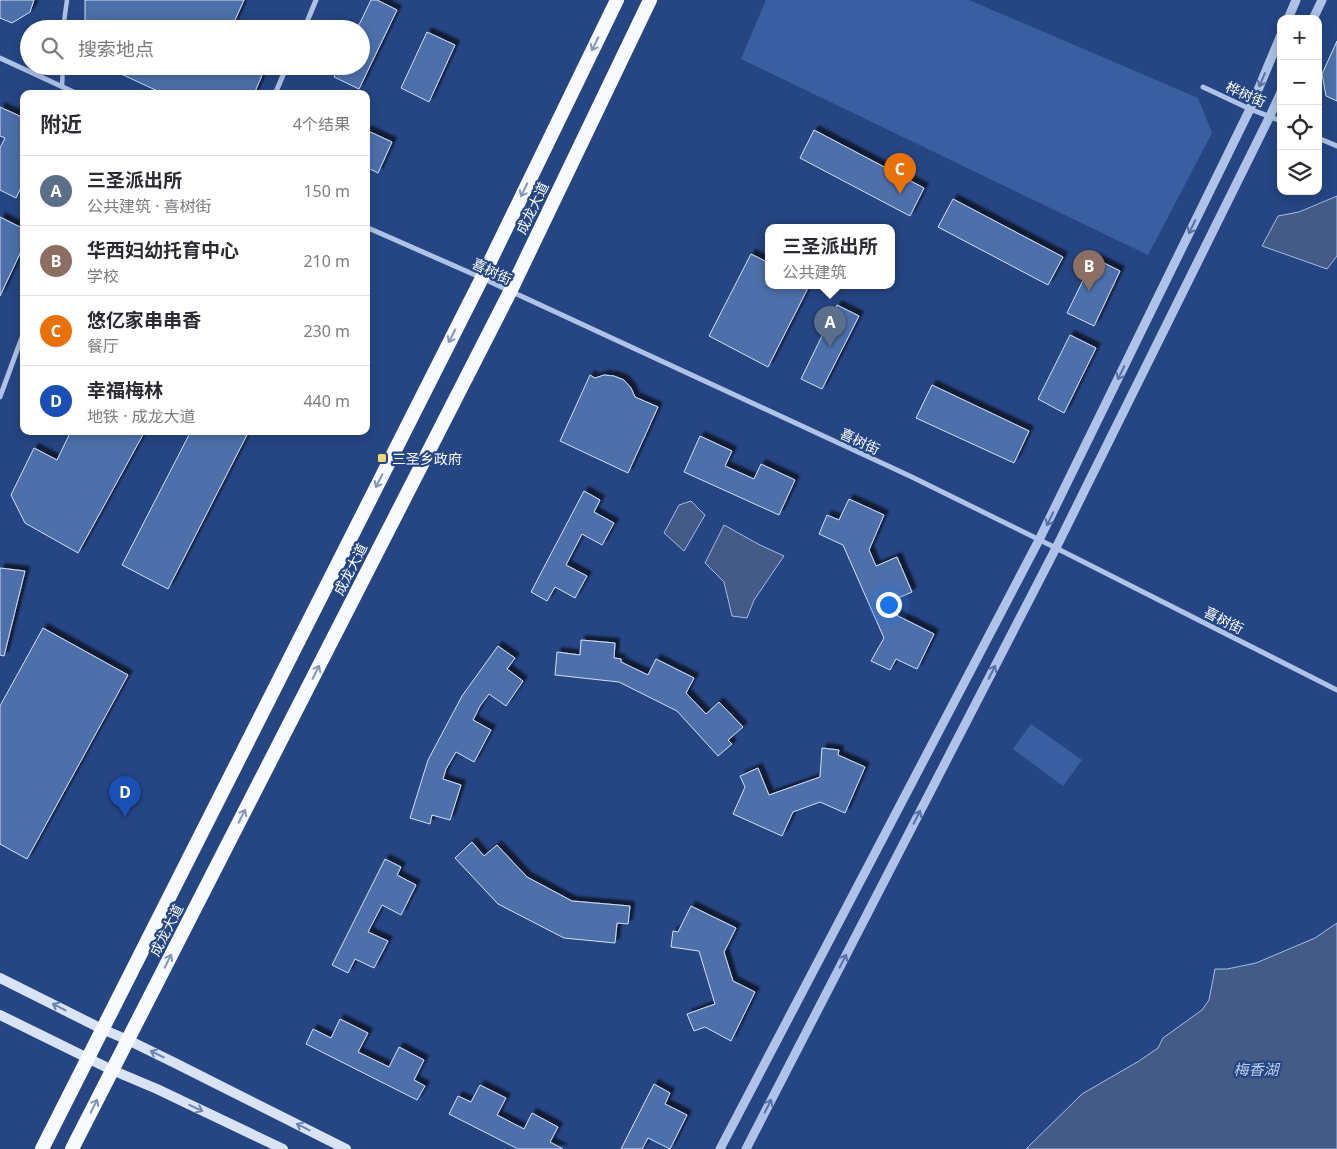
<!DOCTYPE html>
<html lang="zh">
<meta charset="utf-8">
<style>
:root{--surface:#fff;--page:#f2f2f3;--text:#2b2b33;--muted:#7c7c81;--line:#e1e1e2;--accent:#847850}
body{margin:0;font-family:"Noto Sans","Noto Sans SC",sans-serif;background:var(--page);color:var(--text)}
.controls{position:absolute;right:15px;top:15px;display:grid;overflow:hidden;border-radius:10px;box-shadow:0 2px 12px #0003}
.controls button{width:45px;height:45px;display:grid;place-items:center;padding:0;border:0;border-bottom:1px solid var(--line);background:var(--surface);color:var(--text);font:25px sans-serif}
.you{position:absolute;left:888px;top:604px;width:18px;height:18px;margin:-12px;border:4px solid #fff;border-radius:50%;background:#1a73e8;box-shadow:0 0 0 8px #1a73e833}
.badge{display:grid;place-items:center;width:32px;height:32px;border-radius:50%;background:var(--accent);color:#fff;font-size:16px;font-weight:700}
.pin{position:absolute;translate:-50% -41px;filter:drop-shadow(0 1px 2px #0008)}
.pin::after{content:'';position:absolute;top:26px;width:18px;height:15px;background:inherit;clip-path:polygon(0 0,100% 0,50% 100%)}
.popup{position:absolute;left:765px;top:224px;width:130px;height:65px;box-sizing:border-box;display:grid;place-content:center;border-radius:10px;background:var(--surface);filter:drop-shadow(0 1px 4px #0005);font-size:16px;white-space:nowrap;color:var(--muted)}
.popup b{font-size:19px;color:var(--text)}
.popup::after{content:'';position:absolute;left:50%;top:100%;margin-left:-10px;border:10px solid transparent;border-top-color:var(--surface)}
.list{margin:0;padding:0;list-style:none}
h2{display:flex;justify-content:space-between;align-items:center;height:65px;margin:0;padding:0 20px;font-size:21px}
h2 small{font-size:16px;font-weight:400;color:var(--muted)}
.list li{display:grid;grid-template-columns:32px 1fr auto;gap:15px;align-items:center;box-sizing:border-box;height:70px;padding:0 20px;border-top:1px solid var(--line)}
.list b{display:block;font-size:19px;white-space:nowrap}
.list p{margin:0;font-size:16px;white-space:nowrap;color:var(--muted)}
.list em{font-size:16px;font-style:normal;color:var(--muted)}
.icon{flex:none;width:28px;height:28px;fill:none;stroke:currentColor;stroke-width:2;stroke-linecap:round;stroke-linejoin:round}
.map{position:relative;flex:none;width:1337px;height:1149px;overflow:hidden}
.search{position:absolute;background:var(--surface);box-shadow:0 2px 12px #0003;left:20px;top:20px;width:350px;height:55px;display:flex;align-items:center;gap:12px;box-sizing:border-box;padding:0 18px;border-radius:28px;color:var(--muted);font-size:19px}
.panel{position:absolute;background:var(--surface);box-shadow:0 2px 12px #0003;left:20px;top:90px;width:350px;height:345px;border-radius:10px}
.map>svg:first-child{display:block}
</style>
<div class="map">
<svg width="1337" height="1149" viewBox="0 0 1337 1149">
<defs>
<filter id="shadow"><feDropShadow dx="4.5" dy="-4.5" stdDeviation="1" flood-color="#0009"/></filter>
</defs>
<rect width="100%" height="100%" fill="#254683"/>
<g fill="#3a5fa0">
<path d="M766 0H969L1198 98 1212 133 1148 255 741 59Z"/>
<path d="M1031 724 1082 760 1063 786 1013 749Z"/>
</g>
<g fill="#445b87" stroke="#a2bde8">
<path d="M1337 196V256L1327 269 1262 246 1278 216 1299 212Z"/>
<path d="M691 501 705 515 684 551 664 533 679 505Z"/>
<path d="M724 525 760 545 784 556 754 600 747 618 732 616 724 582 705 563Z"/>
<path d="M1337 923V1149H1026L1082 1094 1139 1061 1158 1048 1163 1038 1202 1010 1209 1000 1215 969H1227L1256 963 1315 938Z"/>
</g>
<g fill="#4e70ab" stroke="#d2dff6" filter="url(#shadow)">
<path d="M0 0H34L30 12 12 23 0 18Z"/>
<path d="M85 0H244L231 29H85Z"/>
<path d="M371 0H377L397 10 359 89 334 77 339 66H361V29H357Z"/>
<path d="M427 32 455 45 429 102 401 88Z"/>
<path d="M1337 41V101L1326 96 1322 74Z"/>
<path d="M104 66H266L254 94H164Z"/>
<path d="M0 107 24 118V181L16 198 0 190V148L5 138 0 136Z"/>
<path d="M366 130 392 142 378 173 366 167Z"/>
<path d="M814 130 924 188 910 216 800 158Z"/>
<path d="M953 199 1063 257 1048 285 938 227Z"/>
<path d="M0 217 24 229V245L0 296Z"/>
<path d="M751 254 769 263V286H809L768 367 709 336Z"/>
<path d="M1094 258 1120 271 1094 326 1067 313Z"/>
<path d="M837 305 859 316 822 389 801 379Z"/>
<path d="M1070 335 1096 348 1064 413 1038 399Z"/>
<path d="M590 375 595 378 604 375 614 376 624 380 631 388 635 397 658 407 628 473 560 441Z"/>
<path d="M932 385 1029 431 1014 463 916 418Z"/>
<path d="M71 431H145L78 553 25 523 11 495 34 448 57 460Z"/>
<path d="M191 431H249L168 589 122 565Z"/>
<path d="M700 436 732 451 725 466 754 479 761 464 795 480 779 515 684 472Z"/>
<path d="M584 491 600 500 594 512 614 523 602 545 582 534 566 565 587 576 575 598 555 587 547 601 531 592Z"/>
<path d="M849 499 884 515 869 550 876 566 897 557 912 592 891 601 898 616 934 634 917 669 896 659 890 670 871 661 884 638 843 545 819 534 827 515 839 520Z"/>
<path d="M0 568 25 571 4 656 0 655Z"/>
<path d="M43 628 128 675 27 859 0 844V706Z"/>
<path d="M581 640 615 643 614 658 621 659V662L648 675 656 659 694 678 686 693 706 714 719 702 743 727 728 740 732 744 718 756 677 711 619 682 555 675 557 652 580 655Z"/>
<path d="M498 646 515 658 507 669 523 681 506 706 489 694 480 706 473 720 491 730 474 762 456 752 446 769 443 779 461 785 450 820 432 815 430 824 410 818 428 760 462 696Z"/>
<path d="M822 748 839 750 838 755 865 767 845 813 820 802 793 812 782 836 733 814 745 787 740 776 758 768 769 795 820 777Z"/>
<path d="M472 842 484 856 497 845 527 877 572 901 630 906 628 924 617 923 615 943 564 938 498 904 455 858Z"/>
<path d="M385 859 401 867 397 875 416 885 401 915 382 905 368 932 388 941 374 968 355 959 348 973 332 965Z"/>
<path d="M691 906 736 928 724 952 733 981 755 992 731 1041 705 1027 694 1031 687 1014 715 1004 699 951 671 947 673 931 678 932Z"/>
<path d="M340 1019 368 1033 358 1052 389 1067 399 1047 424 1060 414 1080 425 1086 417 1100 306 1044 313 1029 331 1038Z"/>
<path d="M654 1084 670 1093 665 1104 687 1115 670 1149 648 1138 642 1149H621Z"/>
<path d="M480 1085 506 1098 497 1115 524 1129 532 1113 558 1127 550 1142 563 1149H518L449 1114 458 1096 471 1102Z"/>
</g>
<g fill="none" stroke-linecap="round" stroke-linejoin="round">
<g stroke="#aec3e7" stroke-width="4.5">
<path d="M63 29 67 0"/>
<path d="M62 87 63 66"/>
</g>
<g stroke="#aec3e7" stroke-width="5">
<path d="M304 29 316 0"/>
<path d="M0 58 78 94"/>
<path d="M1203 87 1250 109 1281 121"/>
<path d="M275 94 287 66"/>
<path d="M1318 138 1337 146"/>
<path d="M366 227 482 278 912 477 1056 548 1337 690"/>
<path d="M0 397 22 337 24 329"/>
</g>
<g stroke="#aec3e7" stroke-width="9">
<path d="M1288 19 1296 0"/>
<path d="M1313 19 1322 0"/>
<path d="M720 1149 1039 540 1250 109 1281 35"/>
<path d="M746 1149 1056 548 1270 116 1281 92"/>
</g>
<g stroke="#d8e3f6" stroke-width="10">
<path d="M0 978 102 1029 128 1040 175 1063 346 1149"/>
<path d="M0 1015 112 1070 157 1089 283 1149"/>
</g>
<g stroke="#f8fafe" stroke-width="14">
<path d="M42 1149 482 278 617 0"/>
<path d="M72 1149 510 292 650 0"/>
</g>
</g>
<defs><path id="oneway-shaft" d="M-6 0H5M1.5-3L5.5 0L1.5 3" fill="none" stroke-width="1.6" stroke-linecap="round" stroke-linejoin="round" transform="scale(1.25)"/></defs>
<g stroke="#8497ba">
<use href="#oneway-shaft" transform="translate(595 44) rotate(116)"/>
<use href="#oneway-shaft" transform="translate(524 190) rotate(116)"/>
<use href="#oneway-shaft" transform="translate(452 336) rotate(117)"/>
<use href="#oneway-shaft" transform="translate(379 481) rotate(117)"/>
<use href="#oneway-shaft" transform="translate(316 672) rotate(-63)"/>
<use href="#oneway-shaft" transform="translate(242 816) rotate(-63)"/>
<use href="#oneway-shaft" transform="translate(168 961) rotate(-63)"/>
<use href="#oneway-shaft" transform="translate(94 1106) rotate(-63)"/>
</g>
<g stroke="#5572a6">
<use href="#oneway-shaft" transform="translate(1262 80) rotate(113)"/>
<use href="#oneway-shaft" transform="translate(1192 227) rotate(116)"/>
<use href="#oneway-shaft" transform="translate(1121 373) rotate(116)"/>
<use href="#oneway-shaft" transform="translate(1050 519) rotate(116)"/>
<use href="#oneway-shaft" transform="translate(992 672) rotate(-63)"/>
<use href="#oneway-shaft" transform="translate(917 817) rotate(-63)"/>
<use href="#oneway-shaft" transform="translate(843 961) rotate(-63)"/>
<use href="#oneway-shaft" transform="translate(768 1106) rotate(-63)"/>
</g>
<g stroke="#6d85b1">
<use href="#oneway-shaft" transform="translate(59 1007) rotate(-153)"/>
<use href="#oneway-shaft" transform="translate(157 1054) rotate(-154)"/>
<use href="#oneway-shaft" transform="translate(196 1108) rotate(25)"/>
<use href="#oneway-shaft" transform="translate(303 1127) rotate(-153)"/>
</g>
<rect fill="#f1d773" stroke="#254683" stroke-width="2" x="377" y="453" width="10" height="10" rx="2.5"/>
<g text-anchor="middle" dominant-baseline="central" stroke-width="4.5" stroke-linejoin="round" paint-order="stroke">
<g font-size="14" fill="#fff" stroke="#254683">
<text transform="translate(1246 94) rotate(24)">桦树街</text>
<text transform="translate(532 208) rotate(-64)">成龙大道</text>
<text transform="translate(492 271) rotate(25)">喜树街</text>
<text transform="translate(860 441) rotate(25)">喜树街</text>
<text transform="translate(350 569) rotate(-63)">成龙大道</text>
<text transform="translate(1224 620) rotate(27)">喜树街</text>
<text transform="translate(166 930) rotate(-63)">成龙大道</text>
</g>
<g font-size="14" fill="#fff" stroke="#254683" text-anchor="start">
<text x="392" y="458">三圣乡政府</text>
</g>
<g font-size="15" font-style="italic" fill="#bacdef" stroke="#254683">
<text x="1256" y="1069">梅香湖</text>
</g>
</g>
</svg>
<div class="controls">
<button>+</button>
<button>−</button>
<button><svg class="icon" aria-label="locate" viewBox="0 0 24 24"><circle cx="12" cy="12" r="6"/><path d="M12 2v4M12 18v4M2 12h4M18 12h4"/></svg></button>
<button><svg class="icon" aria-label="layers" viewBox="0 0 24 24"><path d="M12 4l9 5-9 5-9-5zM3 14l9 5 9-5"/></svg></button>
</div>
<div class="you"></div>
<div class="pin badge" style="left:830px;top:347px;background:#5c6f8a">A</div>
<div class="popup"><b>三圣派出所</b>公共建筑</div>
<div class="pin badge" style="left:1089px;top:291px;background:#8d6e63">B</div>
<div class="pin badge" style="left:900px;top:194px;background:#e8710a">C</div>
<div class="pin badge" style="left:125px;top:817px;background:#1a4fb4">D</div>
<div class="search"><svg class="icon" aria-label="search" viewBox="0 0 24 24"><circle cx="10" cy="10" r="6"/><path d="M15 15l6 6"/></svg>搜索地点</div>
<section class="panel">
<h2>附近<small>4个结果</small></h2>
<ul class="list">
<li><span class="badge" style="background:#5c6f8a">A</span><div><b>三圣派出所</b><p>公共建筑 · 喜树街</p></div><em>150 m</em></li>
<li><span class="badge" style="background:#8d6e63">B</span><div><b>华西妇幼托育中心</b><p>学校</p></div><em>210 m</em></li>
<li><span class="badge" style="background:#e8710a">C</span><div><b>悠亿家串串香</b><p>餐厅</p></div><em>230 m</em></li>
<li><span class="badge" style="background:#1a4fb4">D</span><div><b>幸福梅林</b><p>地铁 · 成龙大道</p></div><em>440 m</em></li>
</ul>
</section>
</div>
